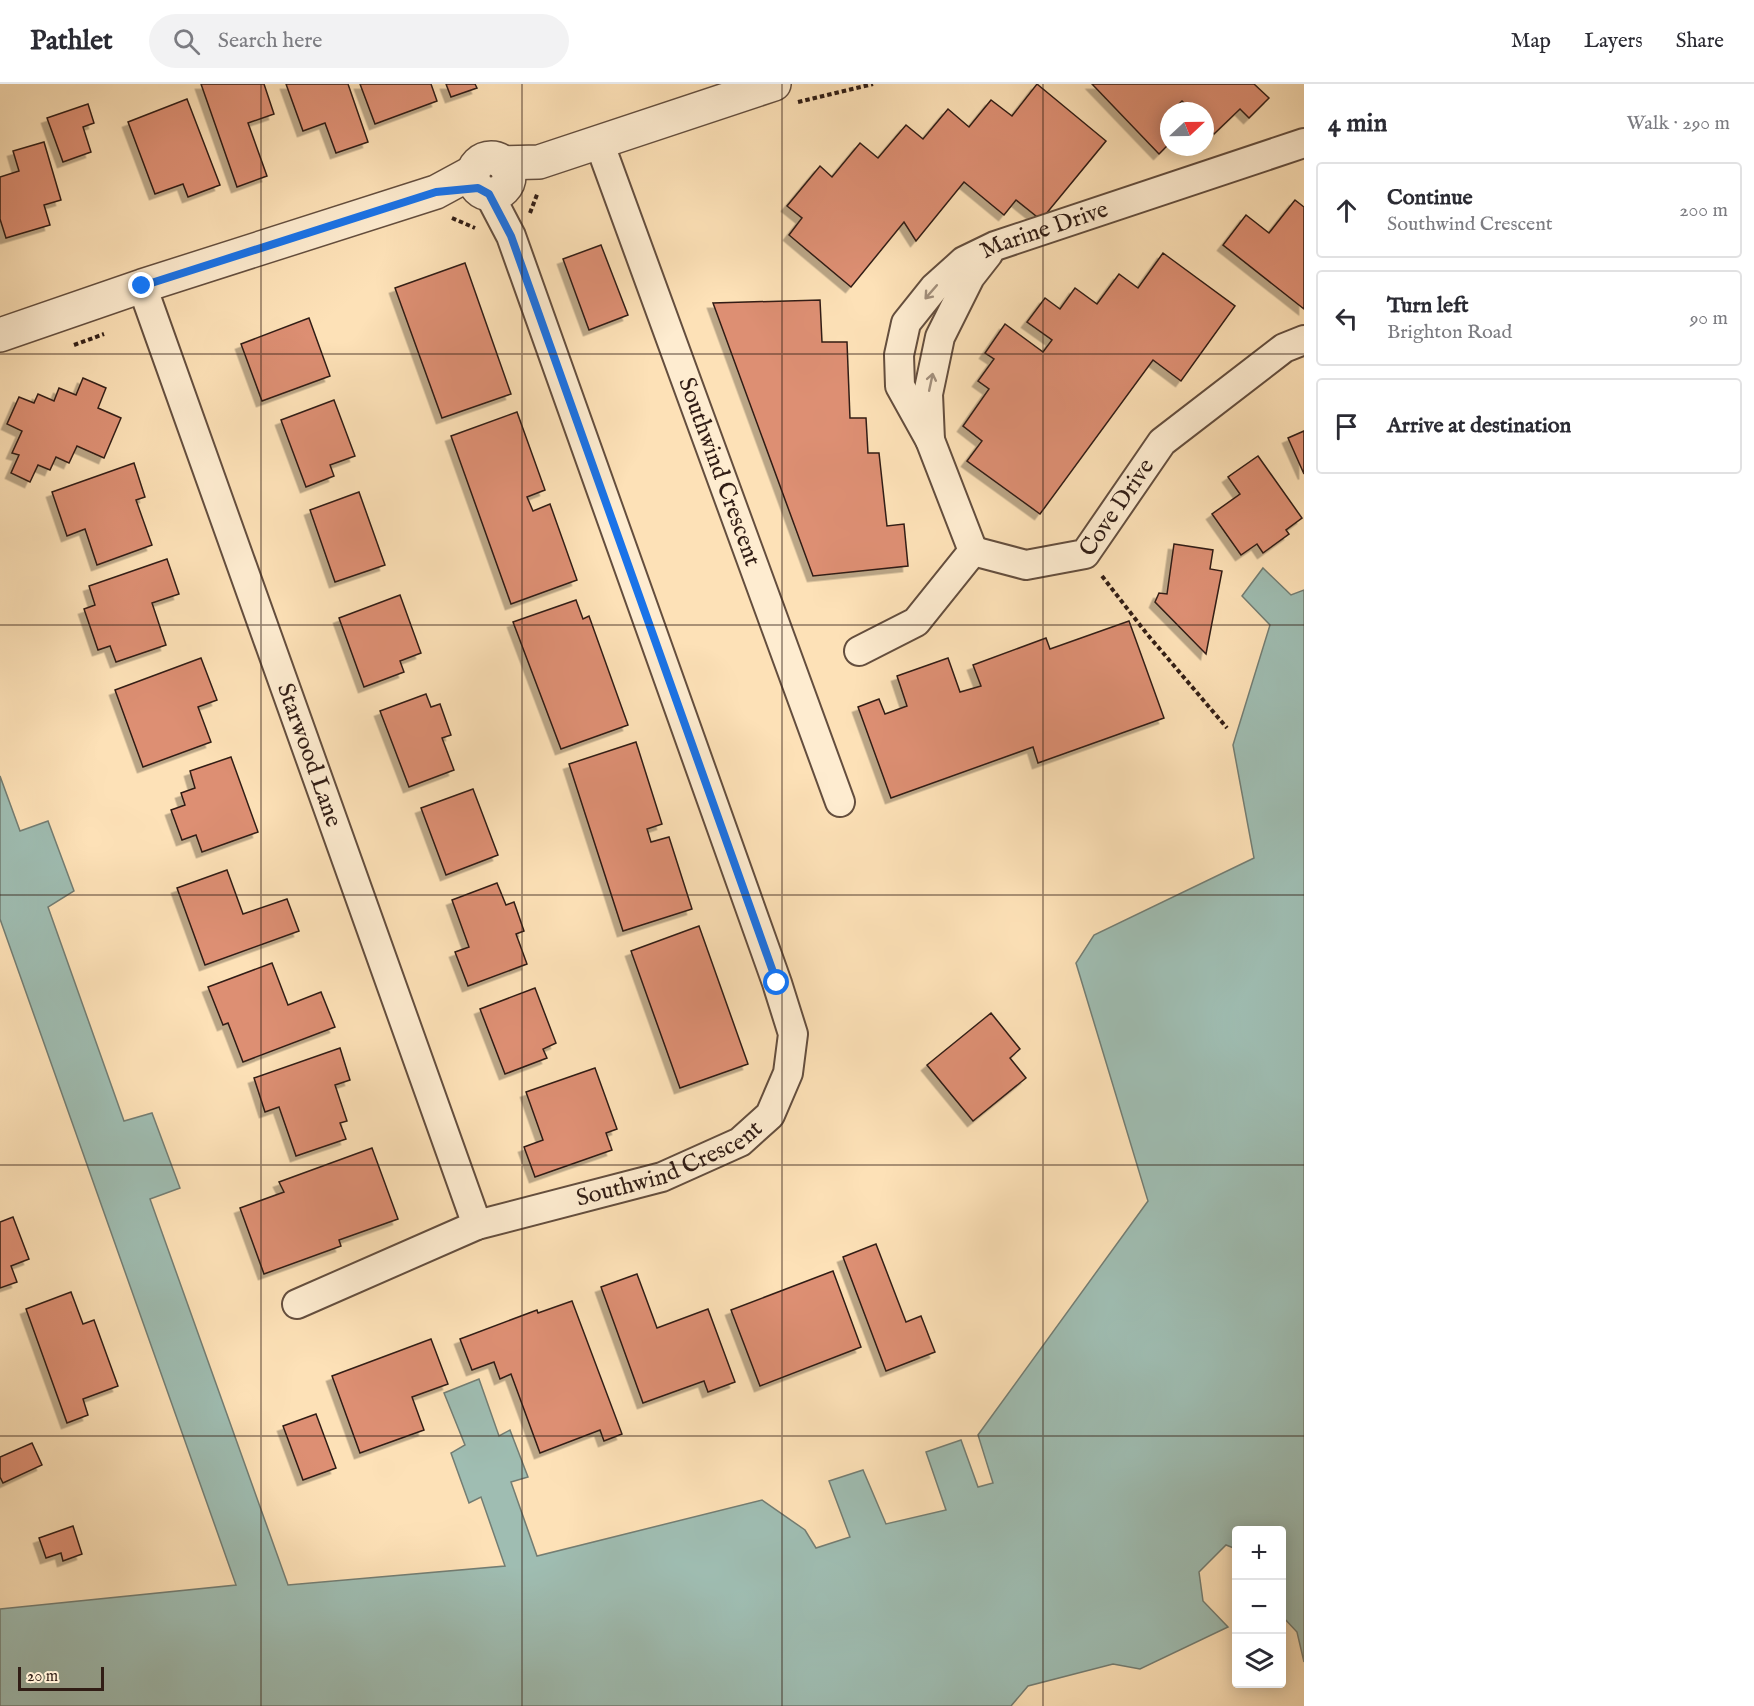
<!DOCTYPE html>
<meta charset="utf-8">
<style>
:root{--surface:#fff;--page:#f2f2f3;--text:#2b2b33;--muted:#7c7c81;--line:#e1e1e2}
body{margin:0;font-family:"IM FELL English",serif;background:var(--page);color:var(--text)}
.controls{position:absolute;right:18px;bottom:18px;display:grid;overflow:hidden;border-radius:6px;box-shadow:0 3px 15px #0003}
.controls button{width:54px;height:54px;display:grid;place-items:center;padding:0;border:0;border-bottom:2px solid var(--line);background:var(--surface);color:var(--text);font:30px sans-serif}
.compass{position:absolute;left:1160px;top:18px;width:54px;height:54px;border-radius:50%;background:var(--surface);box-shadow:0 3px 15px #0003;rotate:68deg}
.scale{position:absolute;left:18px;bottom:15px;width:86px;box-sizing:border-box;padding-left:6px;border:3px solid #311d15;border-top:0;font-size:16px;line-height:21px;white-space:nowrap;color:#311d15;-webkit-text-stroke:4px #feecd0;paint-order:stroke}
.stop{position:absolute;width:18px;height:18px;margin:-14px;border:4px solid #1a73e8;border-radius:50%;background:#fff}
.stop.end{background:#1a73e8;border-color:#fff;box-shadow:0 2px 6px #0008}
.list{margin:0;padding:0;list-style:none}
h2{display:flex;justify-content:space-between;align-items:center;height:78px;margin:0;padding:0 24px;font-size:26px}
h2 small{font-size:20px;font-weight:400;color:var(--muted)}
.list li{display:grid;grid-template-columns:39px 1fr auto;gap:18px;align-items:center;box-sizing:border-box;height:96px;margin:0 12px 12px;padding:0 12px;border:2px solid var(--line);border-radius:6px}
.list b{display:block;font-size:22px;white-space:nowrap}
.list p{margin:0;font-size:20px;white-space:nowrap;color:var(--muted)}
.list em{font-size:20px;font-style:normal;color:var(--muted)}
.icon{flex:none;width:33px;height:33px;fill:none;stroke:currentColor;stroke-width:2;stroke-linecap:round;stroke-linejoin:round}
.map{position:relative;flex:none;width:1304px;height:1622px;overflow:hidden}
header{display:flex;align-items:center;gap:36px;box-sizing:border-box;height:84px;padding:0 30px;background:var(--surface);border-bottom:2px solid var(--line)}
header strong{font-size:28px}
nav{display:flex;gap:33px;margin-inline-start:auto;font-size:21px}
.search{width:420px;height:54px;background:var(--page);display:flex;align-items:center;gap:15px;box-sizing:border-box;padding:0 21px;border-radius:33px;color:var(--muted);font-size:22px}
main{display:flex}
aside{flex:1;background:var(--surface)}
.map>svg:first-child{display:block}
</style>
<header>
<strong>Pathlet</strong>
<div class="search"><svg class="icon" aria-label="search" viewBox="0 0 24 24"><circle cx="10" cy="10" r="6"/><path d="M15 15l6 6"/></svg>Search here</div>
<nav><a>Map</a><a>Layers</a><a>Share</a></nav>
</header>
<main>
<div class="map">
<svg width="1304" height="1622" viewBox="0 0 1304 1622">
<defs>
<filter id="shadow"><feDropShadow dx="-5.5" dy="5.5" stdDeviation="0" flood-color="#0004"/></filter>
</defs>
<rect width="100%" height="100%" fill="#fde1b7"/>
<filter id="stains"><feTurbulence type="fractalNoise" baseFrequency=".00333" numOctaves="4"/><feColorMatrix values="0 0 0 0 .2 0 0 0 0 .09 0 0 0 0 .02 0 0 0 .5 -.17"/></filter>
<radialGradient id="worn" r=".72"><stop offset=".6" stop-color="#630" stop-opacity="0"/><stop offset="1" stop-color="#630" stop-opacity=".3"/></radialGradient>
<path fill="#9fbdb2" stroke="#737d73" stroke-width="1.5" d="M1263 484 1291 511 1304 506V1578L1297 1548 1282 1532V1446H1236V1465L1226 1461 1199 1488 1203 1517 1228 1543 1140 1585 1113 1580 1028 1602 1011 1622H0V1525L236 1501 0 835V692L20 747 48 737 74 807 48 823 124 1037 152 1029 180 1104 150 1115 288 1501 505 1482 481 1413 469 1419 451 1369 465 1361 444 1309 479 1295 499 1352 510 1346 528 1393 511 1398 537 1472 762 1416 805 1446 816 1464 850 1453 829 1397 863 1386 886 1440 946 1426 926 1368 961 1356 978 1403 993 1399 978 1351 1148 1117 1076 879 1094 851 1254 774 1233 661 1270 541 1242 512Z"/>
<g fill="#dd8f73" stroke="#311d15" stroke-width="1.5" filter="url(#shadow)">
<path d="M201 0H264L274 30 248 39 267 92 237 103Z"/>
<path d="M286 0H348L368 58 336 69 325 39 303 47Z"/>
<path d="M360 0H431L437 17 375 40Z"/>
<path d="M446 0H475L477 4 451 13Z"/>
<path d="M1037 0 1106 57 1041 136 1016 116 1004 131 964 98 916 157 904 138 851 203 789 151 802 134 787 122 820 82 832 93 860 59 878 74 906 41 923 55 948 25 969 43 991 16 1012 32Z"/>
<path d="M1092 0H1254L1269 14 1249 34 1240 25 1214 50 1205 41V27H1192L1182 17 1172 27H1169V60L1159 70Z"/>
<path d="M187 15 220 101 188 113 183 100 155 110 128 38Z"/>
<path d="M88 20 94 39 83 43 91 68 63 78 47 34Z"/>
<path d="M44 58 61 116 44 121 50 141 6 154 0 135V93L19 87 13 67Z"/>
<path d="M1295 116 1304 123V225L1223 161 1246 131 1269 149Z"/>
<path d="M601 161 628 231 589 246 563 175Z"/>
<path d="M1163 169 1235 222 1181 297 1153 276 1040 430 967 377 982 357 963 342 989 305 978 297 994 275 985 269 1005 240 1043 268 1052 256 1027 238 1045 214 1060 225 1075 204 1097 220 1119 190 1138 204Z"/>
<path d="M465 179 511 310 442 334 395 204Z"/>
<path d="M820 216 822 258H847L850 334H866L868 369H879L887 442 904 440 908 482 813 492 713 219Z"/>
<path d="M309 234 330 292 262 317 241 260Z"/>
<path d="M83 294 106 304 98 324 121 334 104 374 77 362 69 379 56 373 50 386 38 381 30 398 11 389 19 371 12 369 22 347 7 340 19 313 34 319 38 310 54 317 59 304 76 311Z"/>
<path d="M334 316 355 372 330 381 334 392 306 403 281 336Z"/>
<path d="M517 328 545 406 527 413 533 427 550 420 577 496 511 520 451 352Z"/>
<path d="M1304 347V390L1288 354Z"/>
<path d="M1258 372 1302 434 1286 446 1289 450 1263 469 1257 460 1241 471 1212 430 1240 410 1228 393Z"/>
<path d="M134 379 145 413 136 416 152 461 97 481 85 445 67 452 52 408Z"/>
<path d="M359 408 385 481 335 498 310 426Z"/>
<path d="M1174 460 1213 466 1210 485 1222 487 1206 570 1155 518 1159 509 1167 510Z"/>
<path d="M167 475 179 510 152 519 166 561 116 578 110 562 98 566 84 525 95 521 89 502Z"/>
<path d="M400 511 421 569 400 577 404 588 364 603 339 534Z"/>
<path d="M576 516 583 535 589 532 628 641 561 665 513 538Z"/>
<path d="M1129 537 1164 634 1038 679 1033 663 891 714 858 623 879 615 885 630 907 622 897 592 948 574 960 608 981 602 973 581 1046 554 1050 565Z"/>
<path d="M201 574 217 616 198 623 211 658 143 683 115 606Z"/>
<path d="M426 610 431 623 440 620 451 651 442 654 454 686 409 703 380 627Z"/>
<path d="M636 658 662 740 647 745 651 758 669 753 692 825 623 847 569 680Z"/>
<path d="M231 673 258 748 202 768 196 751 182 756 171 726 185 721 181 709 195 704 190 687Z"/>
<path d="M473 705 498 771 446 791 421 724Z"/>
<path d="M227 786 243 830 287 815 299 847 205 881 177 804Z"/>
<path d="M497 799 506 821 514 818 524 847 516 850 527 880 468 902 455 868 469 863 452 816Z"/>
<path d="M699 842 748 980 680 1004 631 867Z"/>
<path d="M272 879 288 921 321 908 335 943 243 978 228 939 223 941 208 903Z"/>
<path d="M535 904 556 959 543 965 547 974 505 990 480 925Z"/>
<path d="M991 929 1020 965 1010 974 1026 994 973 1037 927 981Z"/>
<path d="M340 964 350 996 335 1001 347 1037 340 1039 346 1055 296 1072 279 1023 265 1028 254 994Z"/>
<path d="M595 984 617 1045 606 1049 612 1066 535 1093 524 1063 543 1056 526 1008Z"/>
<path d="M372 1064 398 1135 339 1156 341 1162 264 1190 240 1124 284 1108 279 1098Z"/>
<path d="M13 1133 29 1175 11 1182 17 1198 0 1204V1138Z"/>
<path d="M876 1160 906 1238 921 1232 935 1268 886 1287 843 1173Z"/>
<path d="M833 1187 861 1263 760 1302 731 1226Z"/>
<path d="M637 1190 657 1244 708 1225 735 1298 708 1308 704 1297 643 1319 601 1203Z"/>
<path d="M71 1208 83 1240 94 1236 118 1302 83 1315 88 1331 67 1339 26 1225Z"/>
<path d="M572 1217 622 1350 604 1357 600 1346 540 1369 511 1290 500 1295 494 1278 472 1286 460 1255 537 1226 538 1229Z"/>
<path d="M431 1255 448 1300 412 1313 424 1346 360 1369 332 1292Z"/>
<path d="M316 1330 336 1384 303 1396 283 1342Z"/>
<path d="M32 1359 42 1381 3 1399 0 1393V1373Z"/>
<path d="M73 1442 82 1470 63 1477 61 1469 46 1474 39 1454Z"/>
</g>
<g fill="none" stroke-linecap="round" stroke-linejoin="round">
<g stroke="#644e3e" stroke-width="32">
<g id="minor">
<path id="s1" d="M599 58 840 718"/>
<path id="s2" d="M142 202 477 1141"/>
<path id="s3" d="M930 356 900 302 899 271 906 239 934 204 964 177 995 162 1304 59"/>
<path id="s4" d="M973 467 1026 481 1085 470 1162 358 1284 264 1304 256"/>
<path d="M973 467 930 356 928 310 940 253 970 193 988 170"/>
<path d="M859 567 916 538 973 467"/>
<path id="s5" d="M297 1220 477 1141 662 1093 740 1058 770 1031 788 989 793 950 777 899 511 152 489 110"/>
</g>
</g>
<g stroke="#644e3e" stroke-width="36">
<g id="tertiary">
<circle cx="491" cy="92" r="18"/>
<path d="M503 79 539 78 774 0"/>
<path d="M0 251 142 202 436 108 473 88"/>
</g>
</g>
<g stroke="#311d15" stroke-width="4" stroke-dasharray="4.5 3" stroke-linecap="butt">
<path d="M798 18 873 0"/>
<path d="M530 129 538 108"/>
<path d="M452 134 475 144"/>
<path d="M74 261 104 250"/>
<path d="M1102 492 1147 550 1227 644"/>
</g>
<use href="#minor" stroke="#feecd0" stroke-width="28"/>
<use href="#tertiary" stroke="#feecd0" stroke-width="33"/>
</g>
<defs><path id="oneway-shaft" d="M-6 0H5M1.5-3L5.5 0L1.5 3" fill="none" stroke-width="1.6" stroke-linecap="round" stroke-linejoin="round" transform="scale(1.5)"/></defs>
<g stroke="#a28f7c">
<use href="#oneway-shaft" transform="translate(931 208) rotate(131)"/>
<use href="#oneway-shaft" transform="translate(931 298) rotate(-78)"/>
</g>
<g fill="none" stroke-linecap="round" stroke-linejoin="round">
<path stroke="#1a73e8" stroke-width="8" d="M142 202 436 108 478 104 489 110 511 152 777 899"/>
</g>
<path fill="none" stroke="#311d15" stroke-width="1.5" stroke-opacity="0.55" d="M261 0V1622M522 0V1622M782 0V1622M1043 0V1622M0 270H1304M0 541H1304M0 811H1304M0 1081H1304M0 1352H1304"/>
<g text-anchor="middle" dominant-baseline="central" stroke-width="4.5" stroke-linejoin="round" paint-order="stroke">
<g font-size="24" fill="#311d15" stroke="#feecd0">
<text stroke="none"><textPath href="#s3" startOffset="297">Marine Drive</textPath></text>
<text stroke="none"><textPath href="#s1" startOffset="351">Southwind Crescent</textPath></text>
<text stroke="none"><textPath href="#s4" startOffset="171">Cove Drive</textPath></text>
<text stroke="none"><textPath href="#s2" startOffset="498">Starwood Lane</textPath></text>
<text stroke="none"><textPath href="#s5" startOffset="399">Southwind Crescent</textPath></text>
</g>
</g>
<rect width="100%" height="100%" filter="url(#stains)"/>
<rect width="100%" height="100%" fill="url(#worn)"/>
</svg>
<div class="controls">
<button>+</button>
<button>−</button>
<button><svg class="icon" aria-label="layers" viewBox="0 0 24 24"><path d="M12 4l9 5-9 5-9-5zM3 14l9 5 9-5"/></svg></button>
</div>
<svg class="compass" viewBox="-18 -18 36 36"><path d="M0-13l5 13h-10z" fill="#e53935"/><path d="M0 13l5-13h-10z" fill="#7c7c81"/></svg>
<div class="scale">20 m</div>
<div class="stop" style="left:777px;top:899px"></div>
<div class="stop end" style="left:142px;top:202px"></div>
</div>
<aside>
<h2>4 min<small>Walk · 290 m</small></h2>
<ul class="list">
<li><svg class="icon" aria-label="ahead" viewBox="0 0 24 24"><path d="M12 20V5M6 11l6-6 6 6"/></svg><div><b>Continue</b><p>Southwind Crescent</p></div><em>200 m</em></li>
<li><svg class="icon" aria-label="left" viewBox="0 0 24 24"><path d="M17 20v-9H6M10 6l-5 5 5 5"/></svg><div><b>Turn left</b><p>Brighton Road</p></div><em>90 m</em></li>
<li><svg class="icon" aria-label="arrive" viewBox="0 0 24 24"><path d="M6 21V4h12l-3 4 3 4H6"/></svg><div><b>Arrive at destination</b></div></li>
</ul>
</aside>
</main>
